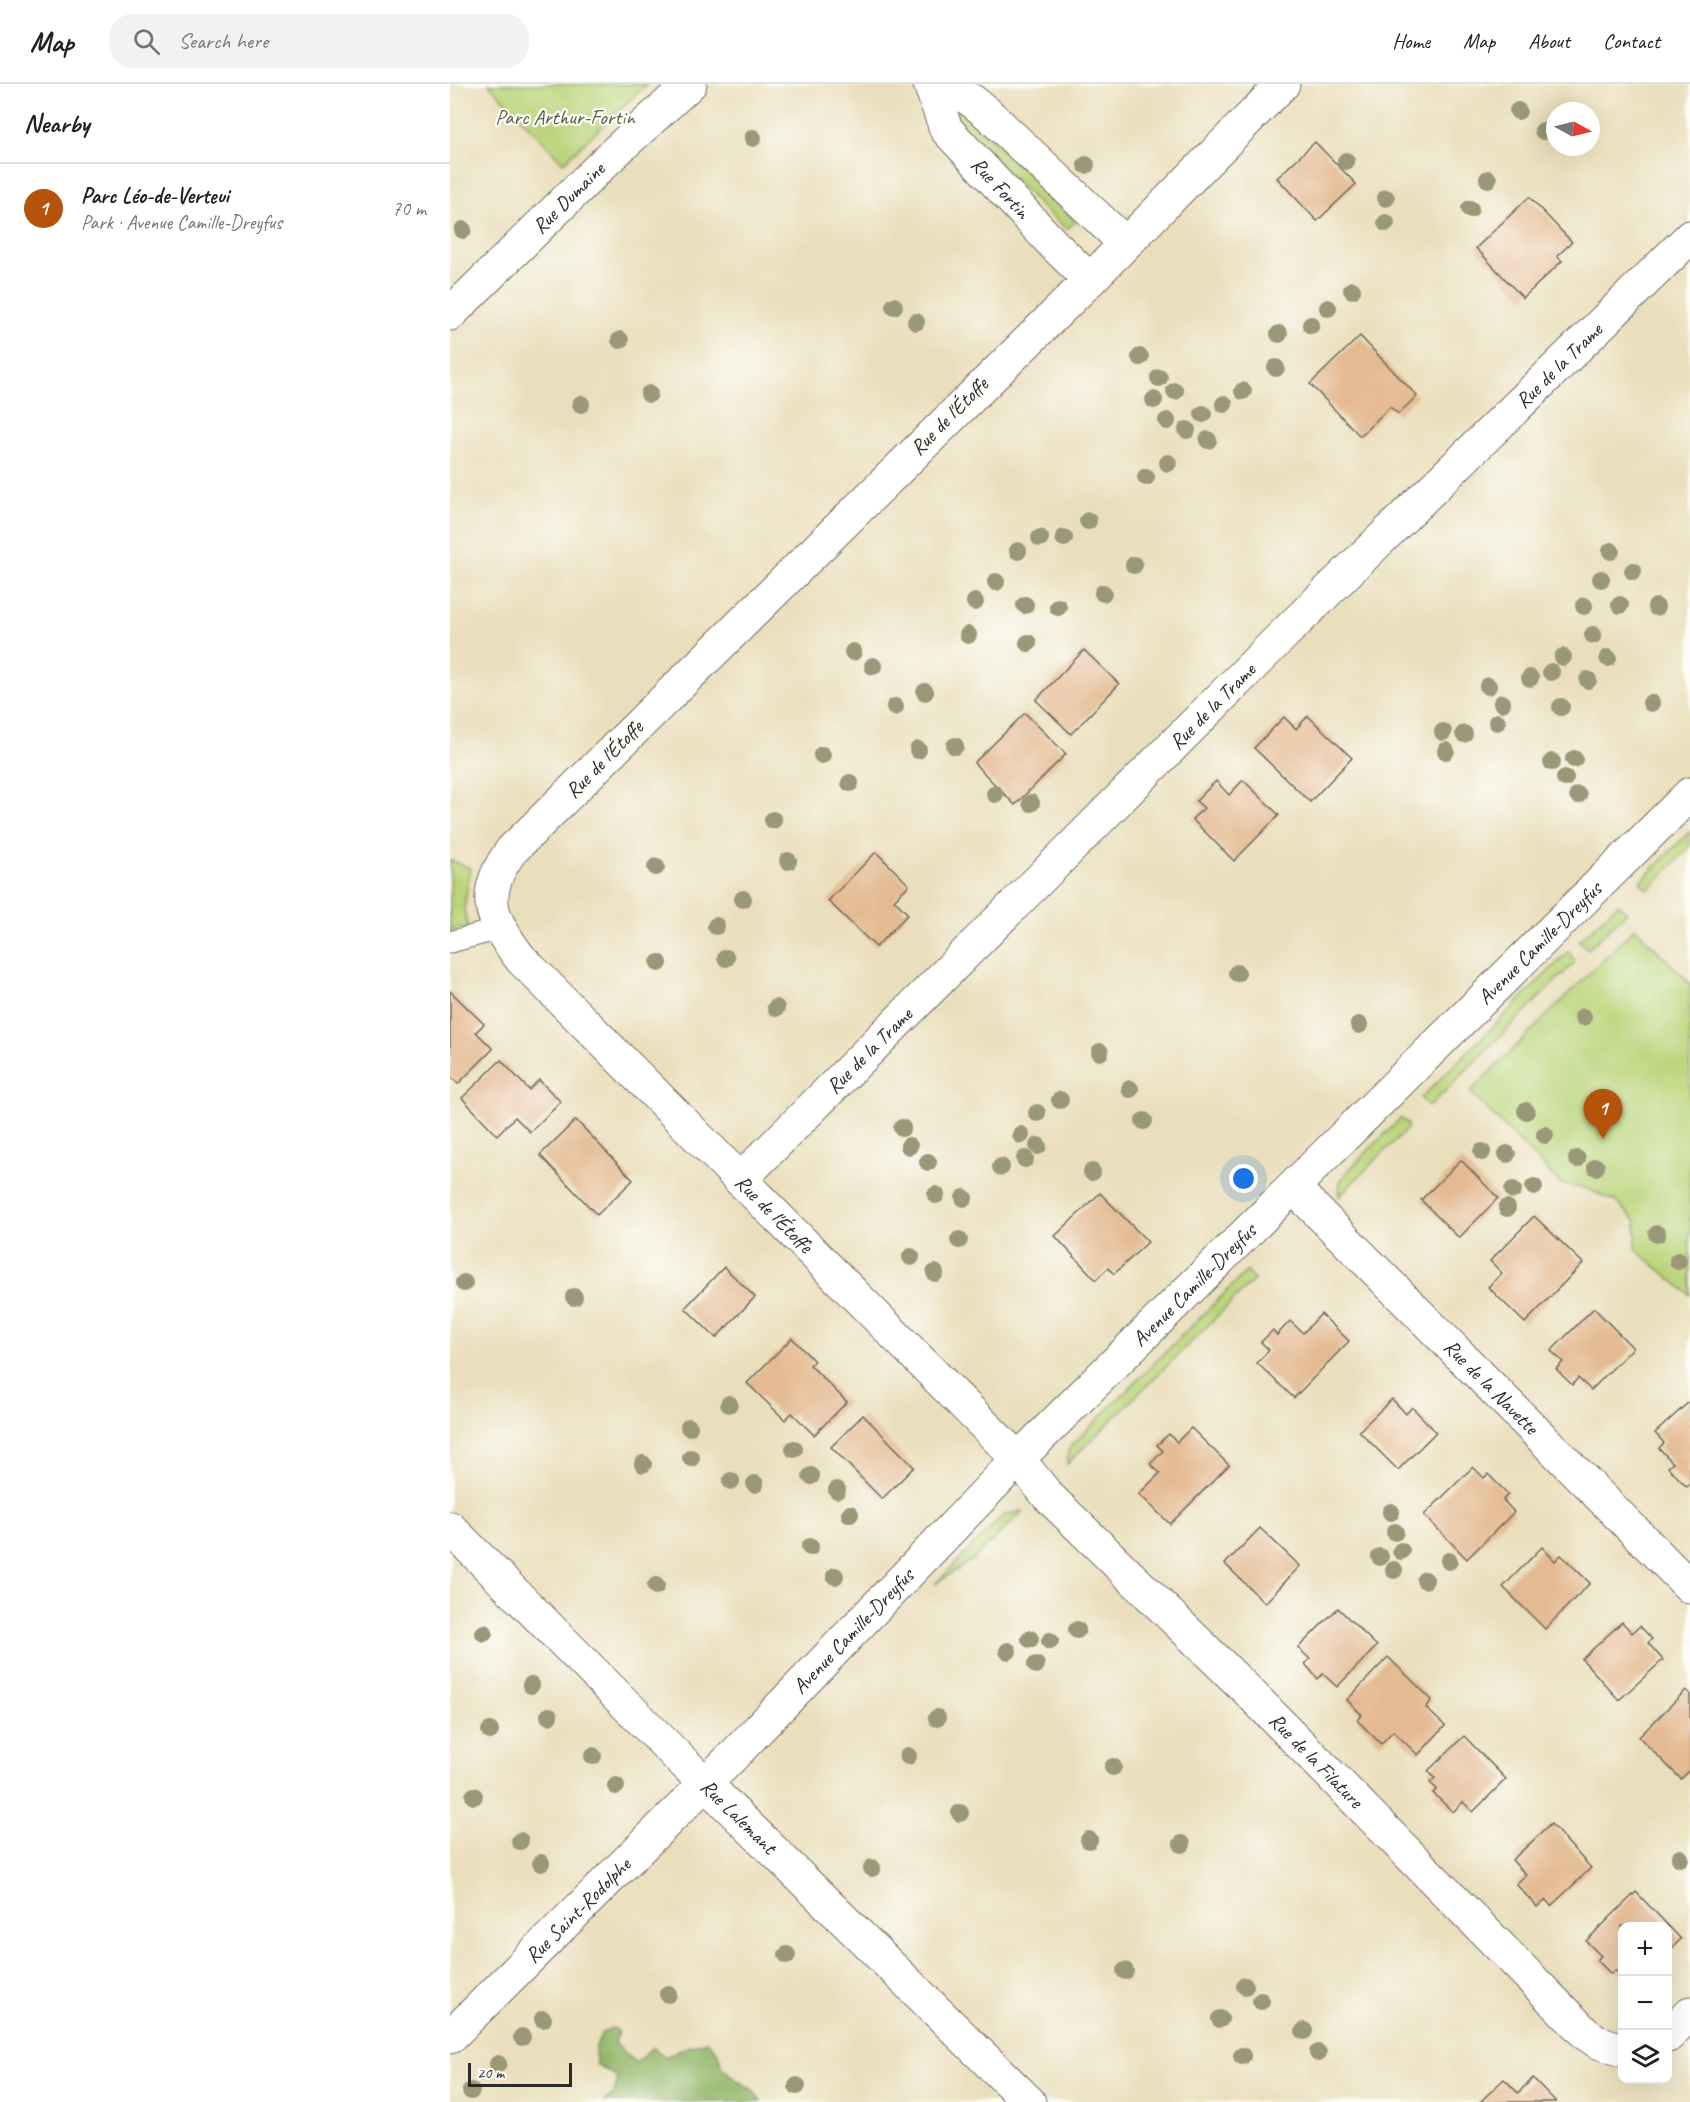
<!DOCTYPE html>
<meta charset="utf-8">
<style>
:root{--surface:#fff;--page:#f2f2f2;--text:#202124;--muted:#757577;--line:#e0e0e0;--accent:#b45309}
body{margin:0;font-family:Caveat,sans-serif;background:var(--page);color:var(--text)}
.controls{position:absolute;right:18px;bottom:18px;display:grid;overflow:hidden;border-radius:12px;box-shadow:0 6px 24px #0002}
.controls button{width:54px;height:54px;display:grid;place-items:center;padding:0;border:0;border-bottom:2px solid var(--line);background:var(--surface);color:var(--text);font:30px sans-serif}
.compass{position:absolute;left:1096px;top:18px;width:54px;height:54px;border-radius:50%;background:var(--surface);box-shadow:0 6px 24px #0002;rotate:97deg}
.scale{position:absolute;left:18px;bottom:15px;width:104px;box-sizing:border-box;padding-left:6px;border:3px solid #2b2b2b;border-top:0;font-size:16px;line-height:21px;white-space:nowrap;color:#2b2b2b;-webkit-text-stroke:4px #fdfcf7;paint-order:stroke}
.you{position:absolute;left:794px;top:1095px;width:21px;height:21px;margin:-15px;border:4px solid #fff;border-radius:50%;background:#1a73e8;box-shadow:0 0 0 9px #1a73e833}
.badge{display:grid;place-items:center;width:39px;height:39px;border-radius:50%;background:var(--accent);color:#fff;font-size:20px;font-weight:700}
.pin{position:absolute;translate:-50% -50px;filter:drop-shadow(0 2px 3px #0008)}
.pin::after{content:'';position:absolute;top:32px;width:21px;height:18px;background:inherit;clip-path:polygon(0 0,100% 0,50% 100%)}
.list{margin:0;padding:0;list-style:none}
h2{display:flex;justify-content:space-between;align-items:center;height:78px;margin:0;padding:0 24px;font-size:26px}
h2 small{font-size:20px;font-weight:400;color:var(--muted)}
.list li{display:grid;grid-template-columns:39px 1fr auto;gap:18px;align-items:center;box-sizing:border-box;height:90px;padding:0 24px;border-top:2px solid var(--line)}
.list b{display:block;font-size:22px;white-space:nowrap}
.list p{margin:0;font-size:20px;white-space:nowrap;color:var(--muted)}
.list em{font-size:20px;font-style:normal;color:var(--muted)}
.icon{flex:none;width:33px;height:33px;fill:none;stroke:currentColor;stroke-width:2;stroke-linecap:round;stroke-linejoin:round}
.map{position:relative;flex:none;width:1240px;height:2018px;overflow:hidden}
header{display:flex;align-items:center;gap:36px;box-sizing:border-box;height:84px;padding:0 30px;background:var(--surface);border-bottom:2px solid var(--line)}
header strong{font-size:28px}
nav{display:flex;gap:33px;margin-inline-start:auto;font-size:21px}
.search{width:420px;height:54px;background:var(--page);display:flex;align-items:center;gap:15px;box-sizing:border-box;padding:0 21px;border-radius:24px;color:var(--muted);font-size:22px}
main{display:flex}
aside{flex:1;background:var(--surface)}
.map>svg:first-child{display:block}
</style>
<header>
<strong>Map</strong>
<div class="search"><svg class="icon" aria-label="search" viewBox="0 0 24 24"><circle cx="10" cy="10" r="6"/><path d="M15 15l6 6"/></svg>Search here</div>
<nav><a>Home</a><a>Map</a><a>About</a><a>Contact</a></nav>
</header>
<main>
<aside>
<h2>Nearby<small></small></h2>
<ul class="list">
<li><span class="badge">1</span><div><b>Parc Léo-de-Verteui</b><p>Park · Avenue Camille-Dreyfus</p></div><em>70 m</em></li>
</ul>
</aside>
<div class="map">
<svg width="1240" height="2018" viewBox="0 0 1240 2018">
<rect width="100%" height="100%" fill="#fdfcf7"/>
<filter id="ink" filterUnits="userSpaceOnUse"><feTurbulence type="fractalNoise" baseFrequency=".0167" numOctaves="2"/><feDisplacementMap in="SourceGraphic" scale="12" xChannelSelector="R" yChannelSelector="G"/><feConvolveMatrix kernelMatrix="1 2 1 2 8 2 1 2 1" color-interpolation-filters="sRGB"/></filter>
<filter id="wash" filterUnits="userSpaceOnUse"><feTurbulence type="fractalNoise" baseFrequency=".008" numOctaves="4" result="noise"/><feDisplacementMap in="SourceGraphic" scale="24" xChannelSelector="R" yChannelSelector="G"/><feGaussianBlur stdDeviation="1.35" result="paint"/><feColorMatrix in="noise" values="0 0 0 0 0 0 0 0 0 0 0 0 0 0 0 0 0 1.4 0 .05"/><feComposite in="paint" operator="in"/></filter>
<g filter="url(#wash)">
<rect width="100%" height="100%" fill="#eadfbc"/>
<g fill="#bad479" stroke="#728052" stroke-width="1.5">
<path d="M39 0H197L113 79Z"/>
<path d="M511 26 600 111 625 138 617 145 590 122 504 32Z"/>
<path d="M1240 747V763L1198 806 1190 798Z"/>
<path d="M0 776 20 784 14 827 18 843 0 847Z"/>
<path d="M1168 820 1177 828 1138 865 1129 857Z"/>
<path d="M1185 844 1240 899V1211L1186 1166V1137L1165 1117 1135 1104 1112 1101 1020 1008Z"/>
<path d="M1119 867 1125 878 981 1021 977 1022 971 1014Z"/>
<path d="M951 1034 958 1040V1044L889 1112 890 1097 896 1089Z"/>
<path d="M797 1187 804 1196 617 1380 618 1367 622 1361Z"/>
<path d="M573 1427 524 1475 485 1500 554 1431Z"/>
</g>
<path fill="#93b669" stroke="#5f704a" stroke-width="1.5" d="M162 1944 168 1948 165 1959 186 1979 202 1963 216 1973 228 1966 257 1957 269 1969 271 1982 286 1996 303 2006 311 2018H154L164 2009 168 1993 146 1980 145 1965 152 1948Z"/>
<g id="blocks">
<g fill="#e4ba92">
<path d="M865 58 906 100 867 137 827 94Z"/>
<path d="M1079 113 1122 158 1107 172 1112 177 1073 214 1026 164Z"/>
<path d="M910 252 967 312 948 330 940 323 910 352 860 300Z"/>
<path d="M634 566 669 600 621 650 586 616Z"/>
<path d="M575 629 616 670 565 721 524 679Z"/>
<path d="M858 632 902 674 860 718 804 664 834 633 846 645Z"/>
<path d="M793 696 829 731 784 777 742 735 754 724 746 717 766 697 779 711Z"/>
<path d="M426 768 459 801 444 816 458 830 426 863 378 817Z"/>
<path d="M0 907 34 940 26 948 43 965 8 1000 0 991Z"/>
<path d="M51 976 79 1006 89 996 111 1018 80 1048 65 1033 47 1051 12 1014Z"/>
<path d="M126 1036 183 1096 147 1131 90 1071Z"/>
<path d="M1011 1076 1048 1114 1009 1154 971 1116Z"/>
<path d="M650 1109 698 1158 664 1190 658 1184 646 1196 605 1152Z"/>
<path d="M1084 1132 1133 1179 1075 1239 1038 1203 1052 1189 1040 1177Z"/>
<path d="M274 1183 305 1213 266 1254 235 1224Z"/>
<path d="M1144 1224 1183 1264 1141 1306 1128 1294 1122 1301 1106 1285 1113 1278 1101 1267Z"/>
<path d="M871 1230 899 1257 844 1314 807 1279 819 1266 811 1258 823 1246 827 1251 840 1237 853 1249Z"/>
<path d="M342 1254 364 1277 360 1281 397 1318 364 1351 342 1329 335 1336 297 1299Z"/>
<path d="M942 1315 956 1330 962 1323 986 1348 948 1386 909 1347Z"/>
<path d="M1240 1317V1400L1237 1403 1218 1383 1223 1379 1209 1364 1214 1359 1205 1349Z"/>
<path d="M413 1331 464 1383 432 1415 381 1363Z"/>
<path d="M741 1344 779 1381 720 1440 689 1410 710 1389 700 1380 713 1367 707 1361 719 1350 727 1358Z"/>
<path d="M1023 1383 1034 1394 1038 1390 1058 1410 1053 1416 1064 1428 1017 1475 974 1431Z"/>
<path d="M810 1444 850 1482 815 1519 775 1480Z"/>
<path d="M1092 1463 1105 1477 1111 1471 1140 1499 1095 1545 1053 1503Z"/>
<path d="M888 1524 927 1562 887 1603 873 1590 868 1595 855 1580 860 1575 848 1564Z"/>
<path d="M1172 1538 1182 1549 1190 1542 1202 1555 1198 1559 1213 1576 1169 1616 1132 1575Z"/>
<path d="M938 1573 982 1616 976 1624 995 1642 968 1671 943 1647 931 1660 907 1636 912 1631 897 1616Z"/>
<path d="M1236 1606 1240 1610V1686L1231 1695 1189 1653Z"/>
<path d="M1014 1652 1056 1695 1023 1728 1013 1718 1003 1728 983 1709 987 1705 980 1699 985 1694 978 1687Z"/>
<path d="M1101 1740 1141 1784 1101 1822 1096 1816 1087 1823 1066 1800 1076 1791 1062 1776Z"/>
<path d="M1186 1808 1231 1855 1218 1868V1842H1172V1893L1165 1886 1161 1890 1147 1876 1151 1872 1136 1857Z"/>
<path d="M1083 1994 1106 2018H1030L1054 1995 1068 2009Z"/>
</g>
</g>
</g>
<g filter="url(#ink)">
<use href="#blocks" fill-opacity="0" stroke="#6e6a5e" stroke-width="1.5"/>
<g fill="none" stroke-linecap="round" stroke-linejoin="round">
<g stroke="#6e6a5e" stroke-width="23">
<path id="lane" d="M0 858 50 845"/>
</g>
<g stroke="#6e6a5e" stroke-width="35">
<g id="street">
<path id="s1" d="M480 0 496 45 604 161 640 196"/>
<path d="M488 0 521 16 536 28 675 159"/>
<path id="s2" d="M833 0 640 196 61 767C29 811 40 835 71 875L568 1375 598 1412 797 1606 1136 1950 1148 1958 1172 1966"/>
<path id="s3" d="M0 230 165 68 240 0"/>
<path id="s4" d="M290 1096 829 555 1240 153"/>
<path id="s5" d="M844 1104 1240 1503"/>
<path id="s6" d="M0 1444 221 1666 579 2018"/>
<path d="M1218 1952 1240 1929"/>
<path id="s7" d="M0 1953 282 1673 568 1375 1240 710"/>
</g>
</g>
<use href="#lane" stroke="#fff" stroke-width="21"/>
<use href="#street" stroke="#fff" stroke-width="33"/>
</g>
<g fill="#999879">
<circle cx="1068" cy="27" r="9"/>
<circle cx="1093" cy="47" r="9"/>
<circle cx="303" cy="54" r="9"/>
<circle cx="896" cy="77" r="9"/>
<circle cx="636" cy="81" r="9"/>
<circle cx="1038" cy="95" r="9"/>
<circle cx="936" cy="114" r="9"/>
<circle cx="1020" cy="125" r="9"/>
<circle cx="936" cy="139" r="9"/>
<circle cx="13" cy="146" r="9"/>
<circle cx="902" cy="206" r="9"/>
<circle cx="444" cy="222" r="9"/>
<circle cx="878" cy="224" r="9"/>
<circle cx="466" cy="238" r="9"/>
<circle cx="861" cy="241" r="9"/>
<circle cx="829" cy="250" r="9"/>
<circle cx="170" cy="256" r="9"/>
<circle cx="690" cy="273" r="9"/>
<circle cx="826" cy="284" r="9"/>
<circle cx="709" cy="294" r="9"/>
<circle cx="725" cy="307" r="9"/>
<circle cx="793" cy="307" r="9"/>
<circle cx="199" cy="310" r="9"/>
<circle cx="704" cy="316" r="9"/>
<circle cx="131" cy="320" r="9"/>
<circle cx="774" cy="320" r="9"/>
<circle cx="753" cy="330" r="9"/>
<circle cx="717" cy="337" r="9"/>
<circle cx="737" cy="346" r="9"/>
<circle cx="758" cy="356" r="9"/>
<circle cx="718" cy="379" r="9"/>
<circle cx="696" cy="393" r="9"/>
<circle cx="638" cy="437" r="9"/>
<circle cx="590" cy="454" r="9"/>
<circle cx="614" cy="454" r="9"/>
<circle cx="568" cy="467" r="9"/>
<circle cx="1161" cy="467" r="9"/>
<circle cx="684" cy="481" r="9"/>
<circle cx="1183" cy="487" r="9"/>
<circle cx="1151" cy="495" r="9"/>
<circle cx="546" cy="498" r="9"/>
<circle cx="653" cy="509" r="9"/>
<circle cx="525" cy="518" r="9"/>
<circle cx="575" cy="521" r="9"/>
<circle cx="1170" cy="521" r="9"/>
<circle cx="1134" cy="522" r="9"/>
<circle cx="608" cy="523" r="9"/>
<circle cx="1206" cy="523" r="9"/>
<circle cx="518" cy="551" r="9"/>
<circle cx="1143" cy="551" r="9"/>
<circle cx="578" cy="559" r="9"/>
<circle cx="403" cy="568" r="9"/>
<circle cx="1113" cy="573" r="9"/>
<circle cx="1158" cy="574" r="9"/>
<circle cx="423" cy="582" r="9"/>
<circle cx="1101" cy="588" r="9"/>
<circle cx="1080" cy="594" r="9"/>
<circle cx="1138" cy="596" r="9"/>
<circle cx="1038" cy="602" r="9"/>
<circle cx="475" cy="608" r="9"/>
<circle cx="1052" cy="619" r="9"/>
<circle cx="1201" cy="619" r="9"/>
<circle cx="445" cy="623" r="9"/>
<circle cx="1111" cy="623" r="9"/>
<circle cx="1047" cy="638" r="9"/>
<circle cx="993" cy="648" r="9"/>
<circle cx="1014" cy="650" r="9"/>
<circle cx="505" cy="662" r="9"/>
<circle cx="468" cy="666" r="9"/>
<circle cx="996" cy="667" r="9"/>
<circle cx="372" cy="671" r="9"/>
<circle cx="1124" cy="675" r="9"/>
<circle cx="1102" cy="678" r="9"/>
<circle cx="1115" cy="694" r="9"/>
<circle cx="400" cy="699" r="9"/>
<circle cx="545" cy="710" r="9"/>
<circle cx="1128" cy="711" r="9"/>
<circle cx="581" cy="719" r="9"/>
<circle cx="323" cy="736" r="9"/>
<circle cx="338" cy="777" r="9"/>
<circle cx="206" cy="783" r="9"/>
<circle cx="293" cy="815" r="9"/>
<circle cx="266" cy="842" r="9"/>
<circle cx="276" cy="874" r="9"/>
<circle cx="209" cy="879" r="9"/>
<circle cx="787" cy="889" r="9"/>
<circle cx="326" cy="924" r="9"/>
<circle cx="1133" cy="933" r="9"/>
<circle cx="909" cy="941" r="9"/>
<circle cx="650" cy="968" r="9"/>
<circle cx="680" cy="1005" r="9"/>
<circle cx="610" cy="1016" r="9"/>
<circle cx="1076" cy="1027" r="9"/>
<circle cx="587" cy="1029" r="9"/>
<circle cx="694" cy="1037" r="9"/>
<circle cx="452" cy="1044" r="9"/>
<circle cx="571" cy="1051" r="9"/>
<circle cx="1095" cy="1051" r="9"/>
<circle cx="459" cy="1062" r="9"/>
<circle cx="588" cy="1062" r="9"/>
<circle cx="1032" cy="1068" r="9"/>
<circle cx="1057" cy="1070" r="9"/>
<circle cx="575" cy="1075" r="9"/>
<circle cx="1127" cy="1075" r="9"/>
<circle cx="478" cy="1078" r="9"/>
<circle cx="551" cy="1083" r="9"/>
<circle cx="1146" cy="1083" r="9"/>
<circle cx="642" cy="1088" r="9"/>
<circle cx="1084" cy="1103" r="9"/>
<circle cx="1063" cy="1106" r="9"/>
<circle cx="486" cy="1111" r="9"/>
<circle cx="514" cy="1114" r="9"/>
<circle cx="1057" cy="1124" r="9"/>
<circle cx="1207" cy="1150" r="9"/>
<circle cx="509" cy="1156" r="9"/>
<circle cx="461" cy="1173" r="9"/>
<circle cx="1228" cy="1177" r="9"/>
<circle cx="485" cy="1189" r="9"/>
<circle cx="14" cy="1199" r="9"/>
<circle cx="124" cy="1213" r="9"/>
<circle cx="279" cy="1320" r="9"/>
<circle cx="239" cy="1343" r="9"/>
<circle cx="344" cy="1365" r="9"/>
<circle cx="241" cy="1374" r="9"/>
<circle cx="193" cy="1380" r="9"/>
<circle cx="361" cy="1392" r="9"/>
<circle cx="281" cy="1397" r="9"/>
<circle cx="305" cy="1400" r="9"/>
<circle cx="387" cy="1406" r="9"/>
<circle cx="941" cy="1428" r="9"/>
<circle cx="400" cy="1430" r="9"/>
<circle cx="945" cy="1448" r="9"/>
<circle cx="360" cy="1463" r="9"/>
<circle cx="951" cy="1467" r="9"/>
<circle cx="930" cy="1473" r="9"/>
<circle cx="999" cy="1477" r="9"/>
<circle cx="944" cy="1486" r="9"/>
<circle cx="385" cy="1492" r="9"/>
<circle cx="975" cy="1496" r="9"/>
<circle cx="206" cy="1502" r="9"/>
<circle cx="627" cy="1546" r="9"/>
<circle cx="34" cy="1549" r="9"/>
<circle cx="580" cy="1555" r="9"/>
<circle cx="600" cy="1557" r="9"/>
<circle cx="558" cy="1567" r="9"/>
<circle cx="586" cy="1581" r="9"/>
<circle cx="81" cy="1601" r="9"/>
<circle cx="99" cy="1632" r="9"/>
<circle cx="487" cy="1634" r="9"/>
<circle cx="40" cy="1647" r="9"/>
<circle cx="143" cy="1672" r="9"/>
<circle cx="458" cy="1672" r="9"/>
<circle cx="663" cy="1683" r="9"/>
<circle cx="166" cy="1702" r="9"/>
<circle cx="24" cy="1712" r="9"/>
<circle cx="510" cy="1729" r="9"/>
<circle cx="639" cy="1756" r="9"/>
<circle cx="70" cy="1757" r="9"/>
<circle cx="732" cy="1760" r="9"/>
<circle cx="1230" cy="1774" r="9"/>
<circle cx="91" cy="1779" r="9"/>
<circle cx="422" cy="1784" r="9"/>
<circle cx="337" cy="1871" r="9"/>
<circle cx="675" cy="1887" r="9"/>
<circle cx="795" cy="1902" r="9"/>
<circle cx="218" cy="1910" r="9"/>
<circle cx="811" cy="1917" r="9"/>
<circle cx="93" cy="1935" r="9"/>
<circle cx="770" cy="1935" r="9"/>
<circle cx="854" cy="1947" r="9"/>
<circle cx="72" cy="1953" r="9"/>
<circle cx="868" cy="1969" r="9"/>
<circle cx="792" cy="1972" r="9"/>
<circle cx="48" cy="1980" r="9"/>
<circle cx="347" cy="2002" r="9"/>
<circle cx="21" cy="2007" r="9"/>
</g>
</g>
<g text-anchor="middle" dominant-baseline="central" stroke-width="4.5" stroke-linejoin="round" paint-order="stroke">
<g font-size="21" fill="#565e42" stroke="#fdfcf7">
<text x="115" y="33">Parc Arthur-Fortin</text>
</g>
<g font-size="21" fill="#2b2b2b" stroke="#fdfcf7">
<text stroke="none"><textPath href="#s1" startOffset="128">Rue Fortin</textPath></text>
<text stroke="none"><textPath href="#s3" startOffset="166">Rue Dumaine</textPath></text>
<text stroke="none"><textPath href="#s4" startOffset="1155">Rue de la Trame</textPath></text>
<text transform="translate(499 332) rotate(-45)">Rue de l'Étoffe</text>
<text stroke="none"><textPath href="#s4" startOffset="669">Rue de la Trame</textPath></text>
<text transform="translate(154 675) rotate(-45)">Rue de l'Étoffe</text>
<text stroke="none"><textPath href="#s7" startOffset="1544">Avenue Camille-Dreyfus</textPath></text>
<text stroke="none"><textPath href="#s4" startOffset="183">Rue de la Trame</textPath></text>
<text stroke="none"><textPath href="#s2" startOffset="1568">Rue de l'Étoffe</textPath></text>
<text stroke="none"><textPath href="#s7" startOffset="1058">Avenue Camille-Dreyfus</textPath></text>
<text stroke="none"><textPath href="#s5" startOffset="280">Rue de la Navette</textPath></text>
<text stroke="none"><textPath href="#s7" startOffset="572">Avenue Camille-Dreyfus</textPath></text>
<text stroke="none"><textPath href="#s2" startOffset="2338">Rue de la Filature</textPath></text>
<text stroke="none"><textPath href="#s6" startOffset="408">Rue Lalemant</textPath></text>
<text stroke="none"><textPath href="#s7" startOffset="180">Rue Saint-Rodolphe</textPath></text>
</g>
</g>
</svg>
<div class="controls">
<button>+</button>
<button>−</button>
<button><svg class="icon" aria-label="layers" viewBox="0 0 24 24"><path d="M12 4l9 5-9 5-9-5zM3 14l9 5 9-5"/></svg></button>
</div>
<svg class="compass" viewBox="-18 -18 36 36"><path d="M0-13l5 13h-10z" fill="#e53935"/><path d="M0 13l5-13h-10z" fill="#757577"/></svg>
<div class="scale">20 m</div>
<div class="you"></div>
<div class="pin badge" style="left:1153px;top:1055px">1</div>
</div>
</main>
